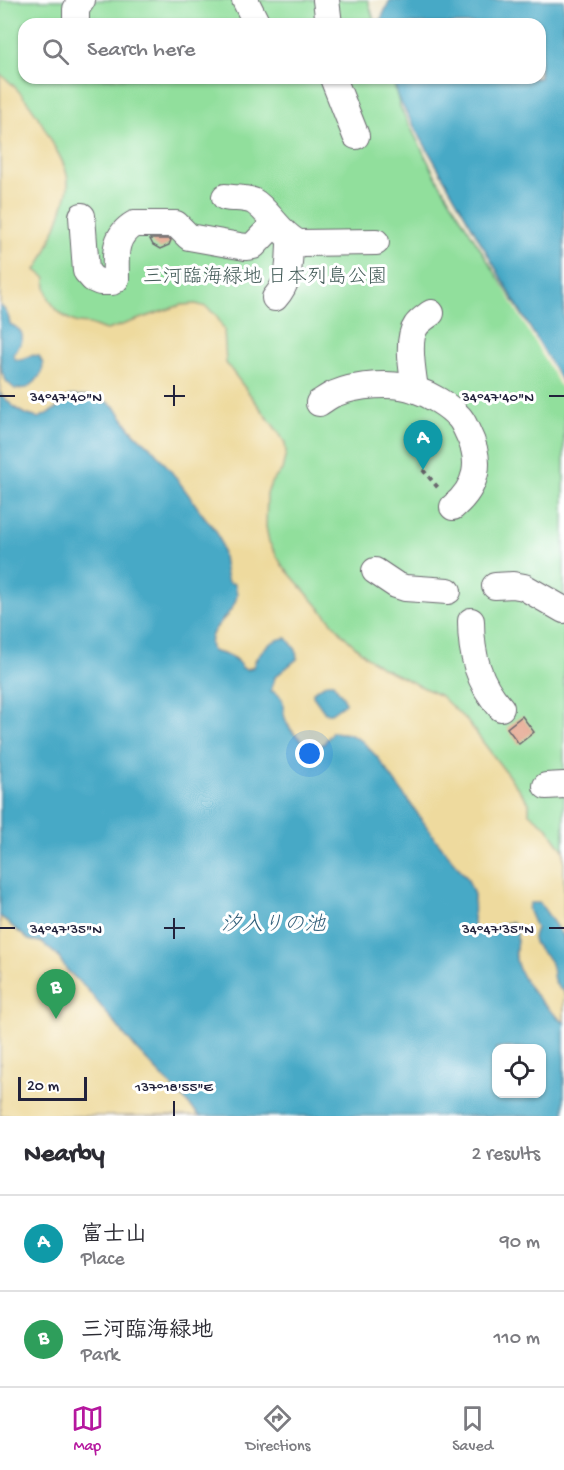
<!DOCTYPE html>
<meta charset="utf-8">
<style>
:root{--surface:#fff;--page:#f2f2f3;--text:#2b2b33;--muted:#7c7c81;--line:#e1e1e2;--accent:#b5179e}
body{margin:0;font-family:"Gochi Hand","Klee One",sans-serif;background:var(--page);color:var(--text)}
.controls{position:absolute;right:18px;bottom:18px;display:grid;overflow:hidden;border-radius:12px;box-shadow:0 2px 4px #0004}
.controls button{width:54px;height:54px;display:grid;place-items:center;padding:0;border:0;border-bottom:2px solid var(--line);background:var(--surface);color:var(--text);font:30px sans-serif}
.scale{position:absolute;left:18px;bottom:15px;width:69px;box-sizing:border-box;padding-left:6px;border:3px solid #22223b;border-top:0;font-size:16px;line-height:21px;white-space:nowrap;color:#22223b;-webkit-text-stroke:4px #fff;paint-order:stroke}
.you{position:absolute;left:310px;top:754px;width:21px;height:21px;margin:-15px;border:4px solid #fff;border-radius:50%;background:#1a73e8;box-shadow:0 0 0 9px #1a73e833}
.badge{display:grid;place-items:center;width:39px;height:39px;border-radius:50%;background:var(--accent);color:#fff;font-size:20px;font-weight:700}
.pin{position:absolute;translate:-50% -50px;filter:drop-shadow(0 2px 3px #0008)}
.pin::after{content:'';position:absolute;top:32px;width:21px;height:18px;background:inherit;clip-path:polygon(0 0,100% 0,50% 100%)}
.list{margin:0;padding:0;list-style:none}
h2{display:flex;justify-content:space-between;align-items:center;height:78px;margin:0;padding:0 24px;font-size:26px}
h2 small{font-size:20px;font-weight:400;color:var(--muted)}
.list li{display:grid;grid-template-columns:39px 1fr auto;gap:18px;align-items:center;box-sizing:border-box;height:96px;padding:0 24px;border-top:2px solid var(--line)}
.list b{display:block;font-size:22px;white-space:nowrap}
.list p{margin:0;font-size:20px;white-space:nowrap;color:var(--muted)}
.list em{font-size:20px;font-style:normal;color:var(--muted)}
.icon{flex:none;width:33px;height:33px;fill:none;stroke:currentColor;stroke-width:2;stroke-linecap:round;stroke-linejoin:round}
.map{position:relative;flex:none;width:564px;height:1116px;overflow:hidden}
.search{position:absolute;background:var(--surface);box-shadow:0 2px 4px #0004;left:18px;right:18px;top:18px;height:66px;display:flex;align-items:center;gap:15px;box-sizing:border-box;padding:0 21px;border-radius:18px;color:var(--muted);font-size:22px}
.sheet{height:270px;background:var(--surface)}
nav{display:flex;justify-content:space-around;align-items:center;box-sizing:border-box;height:84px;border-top:2px solid var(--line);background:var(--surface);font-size:16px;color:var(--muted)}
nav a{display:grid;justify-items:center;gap:3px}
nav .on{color:var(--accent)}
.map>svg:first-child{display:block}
</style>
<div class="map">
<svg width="564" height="1116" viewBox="0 0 564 1116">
<rect width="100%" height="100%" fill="#fff"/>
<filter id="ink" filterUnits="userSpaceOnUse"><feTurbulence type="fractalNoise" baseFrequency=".0167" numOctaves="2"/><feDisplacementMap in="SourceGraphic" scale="12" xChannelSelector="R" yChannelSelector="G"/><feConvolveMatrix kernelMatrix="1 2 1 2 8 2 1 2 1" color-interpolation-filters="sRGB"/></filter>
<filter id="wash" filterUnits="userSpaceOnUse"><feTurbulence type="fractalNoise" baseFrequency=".008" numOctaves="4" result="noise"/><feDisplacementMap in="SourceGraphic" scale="24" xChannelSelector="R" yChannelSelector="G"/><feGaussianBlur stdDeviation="1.35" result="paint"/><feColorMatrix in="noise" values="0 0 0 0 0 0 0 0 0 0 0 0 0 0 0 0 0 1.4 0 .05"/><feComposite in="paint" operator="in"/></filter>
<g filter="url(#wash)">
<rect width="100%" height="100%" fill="#efe7cd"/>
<path fill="#91df9c" stroke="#5a806c" stroke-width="1.5" d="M0 0H368L375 24H24V78H392L400 107 437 179 540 345 564 387V1022L310 745 300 739 0 393Z"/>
<g fill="#eeda9e" stroke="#887e6c" stroke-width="1.5">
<path d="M0 74C25 92 42 121 55 148 61 158 68 171 68 183 69 197 45 258 36 270L46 278C43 297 57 315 75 322 79 324 84 323 89 324 95 325 100 329 107 330L181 305 196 304 206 307 216 315 224 330 226 363 279 433 285 443 286 453 282 470 271 483 267 494 266 527 269 542 282 565 346 638 367 657 383 668 441 696 467 721 529 803V813L547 827 564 851V1022C547 1010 517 979 516 957 515 947 518 938 517 928L499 925C490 931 485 933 475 930L473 924 474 895 467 878 349 734 332 732 324 744C297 755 280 710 271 691L275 677 297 659 256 658 253 667C239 673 242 663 233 657 227 654 218 653 212 651 206 636 217 625 228 615L227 582 224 572 220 541 216 531 143 442 128 425 118 411 69 396 56 409 39 418C18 413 14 408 0 393Z"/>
<path d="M0 916 29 940 41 942 57 955 67 970 86 988 137 1050 200 1116H0Z"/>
</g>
<g fill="#46a9c6" stroke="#346680" stroke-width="1.5" fill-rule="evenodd">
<path d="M390 0H564V387L399 100 393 78H540V24H382L381 19Z"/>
<path d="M0 305C6 310 9 315 10 324 28 332 24 342 13 354L15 359 22 360 31 355 39 356 43 364 42 373 35 382 27 388 15 389 7 382 2 373 0 353Z"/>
<path d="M0 393C14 408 19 414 39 418L56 409 69 396C82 395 97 396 109 403 120 409 124 422 132 431 140 439 149 445 156 453 173 472 188 494 203 515 207 521 214 526 217 533 225 548 222 566 228 582L235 584C235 585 237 593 237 594 236 616 202 628 212 651 224 655 237 656 242 668L248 670 253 667C258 652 270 639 287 638L296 650 297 659 275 677 271 691C275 692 279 695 282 699 284 705 283 712 285 718 290 734 307 750 324 744L332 732 349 734 362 741 378 758 437 841 467 878 474 895 473 924 475 930C494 936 496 921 512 923 523 936 513 945 516 959 519 980 547 1010 564 1022V1116H200L137 1050 86 988 67 970 57 955 41 942 29 940 0 916ZM496 1048H542V1094H496Z"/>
<path d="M327 683H333L344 698 345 703 331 713H325L313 696V692Z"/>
<path d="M530 903H540L564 938V992C548 981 556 974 550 961 546 954 536 949 534 942 531 937 535 932 536 928L528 909Z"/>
</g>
<path fill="#efe7cd" d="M496 275 540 345 564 387V390L561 388Z"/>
<g id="blocks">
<g fill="#e0997e">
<path d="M150 239H170L171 240 169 245 160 249 153 245Z"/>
<path d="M522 716 534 732 519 744 507 728Z"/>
</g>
</g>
</g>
<g filter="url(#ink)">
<use href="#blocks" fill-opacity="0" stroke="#6a676e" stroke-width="1.5"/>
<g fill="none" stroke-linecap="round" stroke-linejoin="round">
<g stroke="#6a676e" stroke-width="28">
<g id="street">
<path d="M245 0 257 24"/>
<path d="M326 0 329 24"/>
<path d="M76 24V9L82 0"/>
<path d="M333 78 356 136"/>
<path d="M225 197C234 199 243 197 253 201 268 209 280 235 299 243L376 242"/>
<path d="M82 216 86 271 93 279 100 282H112L116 279C116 257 112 237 134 224H176L189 237 245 247 253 246 275 223"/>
<path d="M275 298C290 281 289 266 290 244L293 241"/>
<path d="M415 389C413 373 406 340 416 326 420 320 426 317 431 313"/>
<path d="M319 403C324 400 329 396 334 394 355 385 395 381 416 390 431 395 448 405 459 417 463 421 465 427 468 433 482 461 478 486 453 507"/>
<path d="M375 571 396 585 405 588 448 591"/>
<path d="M495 586 513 585 524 587 564 610"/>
<path d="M471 621C471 654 478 683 501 708"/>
<path d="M546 786 564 785"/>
</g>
</g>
<path stroke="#6a676e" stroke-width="4" stroke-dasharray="4.5 4.5" stroke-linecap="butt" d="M423 470 440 490"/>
<use href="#street" stroke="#fff" stroke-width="26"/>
</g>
</g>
<path fill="none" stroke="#22223b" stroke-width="2" d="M174 385V406M0 396H15M164 396H185M549 396H564M174 918V939M0 928H15M164 928H185M549 928H564M174 1101V1116"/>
<g text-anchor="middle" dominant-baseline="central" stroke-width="6" stroke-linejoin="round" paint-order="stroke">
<g font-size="20" fill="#435b58" stroke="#fff">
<text x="265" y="278">三河臨海緑地 日本列島公園</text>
</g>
<g font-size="21" font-style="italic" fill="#325f7a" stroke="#fff">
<text x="273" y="926">汐入りの池</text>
</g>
</g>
<g font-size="15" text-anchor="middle" fill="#22223b" stroke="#fff" stroke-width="6" stroke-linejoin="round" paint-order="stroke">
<text x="66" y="401">34°47'40"N</text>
<text x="498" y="401">34°47'40"N</text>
<text x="66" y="933">34°47'35"N</text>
<text x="498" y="933">34°47'35"N</text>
<text x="174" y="1091">137°18'55"E</text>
</g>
</svg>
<div class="controls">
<button><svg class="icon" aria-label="locate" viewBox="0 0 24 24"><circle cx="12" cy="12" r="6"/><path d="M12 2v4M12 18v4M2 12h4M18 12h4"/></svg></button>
</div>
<div class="scale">20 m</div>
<div class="you"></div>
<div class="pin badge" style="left:423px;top:470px;background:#0f9aa8">A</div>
<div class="pin badge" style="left:56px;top:1019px;background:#2e9e5b">B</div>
<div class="search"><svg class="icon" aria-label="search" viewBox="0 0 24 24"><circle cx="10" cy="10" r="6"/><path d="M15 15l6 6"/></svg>Search here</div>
</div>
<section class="sheet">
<h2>Nearby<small>2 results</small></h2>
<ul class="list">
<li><span class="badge" style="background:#0f9aa8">A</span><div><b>富士山</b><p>Place</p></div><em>90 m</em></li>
<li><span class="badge" style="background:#2e9e5b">B</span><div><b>三河臨海緑地</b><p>Park</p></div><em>110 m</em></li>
</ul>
</section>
<nav>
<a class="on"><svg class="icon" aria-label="map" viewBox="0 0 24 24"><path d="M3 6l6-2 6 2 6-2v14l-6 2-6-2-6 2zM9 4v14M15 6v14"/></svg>Map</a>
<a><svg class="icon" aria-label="directions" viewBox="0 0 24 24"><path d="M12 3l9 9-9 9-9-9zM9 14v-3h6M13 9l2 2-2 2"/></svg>Directions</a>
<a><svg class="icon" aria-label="saved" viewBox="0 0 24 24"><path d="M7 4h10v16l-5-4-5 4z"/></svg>Saved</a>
</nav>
